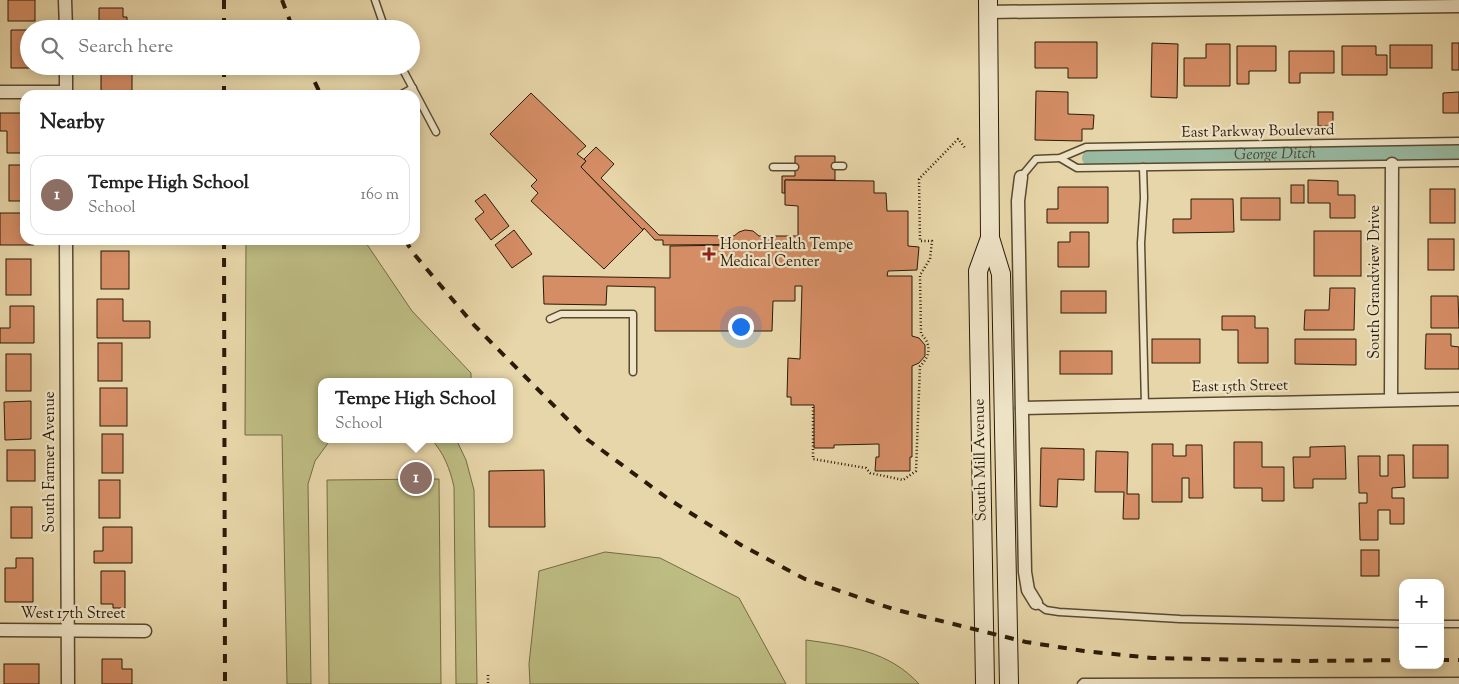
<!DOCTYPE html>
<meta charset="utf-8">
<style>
:root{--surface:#fff;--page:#f2f2f2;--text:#222;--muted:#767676;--line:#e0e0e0;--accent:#8f2418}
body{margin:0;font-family:"Sorts Mill Goudy",serif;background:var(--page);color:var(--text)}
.controls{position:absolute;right:15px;bottom:15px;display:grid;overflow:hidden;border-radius:10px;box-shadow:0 2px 12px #0003}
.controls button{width:45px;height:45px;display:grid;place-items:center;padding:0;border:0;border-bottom:1px solid var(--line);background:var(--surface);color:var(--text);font:25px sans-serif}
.you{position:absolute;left:740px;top:326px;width:18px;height:18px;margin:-12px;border:4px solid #fff;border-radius:50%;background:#1a73e8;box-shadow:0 0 0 8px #1a73e833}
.badge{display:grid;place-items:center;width:32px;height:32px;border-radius:50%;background:var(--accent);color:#fff;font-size:16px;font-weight:700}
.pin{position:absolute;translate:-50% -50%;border:2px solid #fff;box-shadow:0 1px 5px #0006}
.popup{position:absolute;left:318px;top:378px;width:195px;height:65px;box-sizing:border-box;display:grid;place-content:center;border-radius:10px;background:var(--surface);filter:drop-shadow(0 1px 4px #0005);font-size:16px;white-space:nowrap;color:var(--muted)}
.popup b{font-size:19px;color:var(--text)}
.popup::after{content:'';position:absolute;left:50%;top:100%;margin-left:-10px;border:10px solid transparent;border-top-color:var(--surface)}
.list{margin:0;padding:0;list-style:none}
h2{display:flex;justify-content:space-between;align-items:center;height:65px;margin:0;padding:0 20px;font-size:21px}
h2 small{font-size:16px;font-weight:400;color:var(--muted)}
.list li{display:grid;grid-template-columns:32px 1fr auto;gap:15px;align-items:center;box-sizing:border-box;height:80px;margin:0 10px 10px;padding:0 10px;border:1px solid var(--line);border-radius:15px}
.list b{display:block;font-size:19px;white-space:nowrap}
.list p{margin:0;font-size:16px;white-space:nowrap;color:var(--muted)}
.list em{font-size:16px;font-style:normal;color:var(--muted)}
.icon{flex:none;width:28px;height:28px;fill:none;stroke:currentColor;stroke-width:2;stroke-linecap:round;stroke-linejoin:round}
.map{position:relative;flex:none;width:1459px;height:684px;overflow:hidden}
.search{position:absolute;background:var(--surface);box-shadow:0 2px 12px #0003;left:20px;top:20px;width:400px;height:55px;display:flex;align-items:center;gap:12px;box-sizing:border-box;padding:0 18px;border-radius:28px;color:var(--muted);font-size:19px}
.panel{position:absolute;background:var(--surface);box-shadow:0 2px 12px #0003;left:20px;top:90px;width:400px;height:155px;border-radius:15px}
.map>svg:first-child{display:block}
</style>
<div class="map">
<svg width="1459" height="684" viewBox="0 0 1459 684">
<rect width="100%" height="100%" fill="#e7d6a9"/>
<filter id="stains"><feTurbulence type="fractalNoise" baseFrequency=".004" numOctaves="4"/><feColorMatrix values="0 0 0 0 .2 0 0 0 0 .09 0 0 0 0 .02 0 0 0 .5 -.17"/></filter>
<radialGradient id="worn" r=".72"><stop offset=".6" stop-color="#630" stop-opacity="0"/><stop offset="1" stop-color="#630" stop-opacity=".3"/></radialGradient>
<g fill="#bdbc82" stroke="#746c44">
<path d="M246 240H364L412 311 471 373V382H322V439H331L315 461 308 484 311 684H287L282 435H245Z"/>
<path d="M431 439H456L466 460 474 490 477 684H456L454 487C450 469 444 453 431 439Z"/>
<path d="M439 479 441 684H329L327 480Z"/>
<path d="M605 552 660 558 739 598 786 684H530L529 664 539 571Z"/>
<path d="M806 640C849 646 889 651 919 684H806Z"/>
</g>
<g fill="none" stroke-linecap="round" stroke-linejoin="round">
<path stroke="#98baa2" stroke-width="16" id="s1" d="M1090 158 1459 151"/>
</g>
<g fill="#d58d65" stroke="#2a1b07">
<rect x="8" y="0" width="27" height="21"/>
<path d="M99 8H123V17H127V29H99Z"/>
<path d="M11 30H29V66H34V68H11Z"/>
<path d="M1035 42H1097V78H1068V68H1035Z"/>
<path d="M1152 43 1178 44 1177 98 1151 97Z"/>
<rect x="1452" y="43" width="7" height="27"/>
<path d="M1206 44H1230V86H1184V58H1206Z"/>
<rect x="1390" y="45" width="42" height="23"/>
<path d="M1237 46H1276V71H1249V84H1237Z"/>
<path d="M1342 46H1376V55H1387V75H1342Z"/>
<path d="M1289 51H1334V73H1300V83H1289Z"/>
<path d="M101 66H123V71H132V95H101Z"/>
<path d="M1036 91 1068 92V114L1094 115 1093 129H1082V141L1035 140Z"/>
<path d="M1459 92V113H1443V93Z"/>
<path d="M531 93 586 146 577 154 586 161 581 167 643 230 604 269 531 201 538 193 531 186 537 180 490 134Z"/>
<rect x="1318" y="112" width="15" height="14"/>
<path d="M0 113H25V153H7V131H0Z"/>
<path d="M596 147 614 164 601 178 659 235 734 236 739 232 745 230 753 231 759 236H798V244L663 245V240H655L644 228 643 230 581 167 586 161 584 159Z"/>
<path d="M795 156H835V180H785V193H782V176H795Z"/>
<rect x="9" y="165" width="16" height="36"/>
<path d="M785 180 874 181V193H886L887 211H908V246L919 247 917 270 888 271 887 276H912V336L919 338 925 345V356L919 363 912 366V457H910V471H875L876 457H879V444L834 445V448H814V405H791V397H787L788 358 800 359 802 286H795V301H773L772 331H655V287L607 286 606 305 544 304 543 276 670 278V246L798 244V206L785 205Z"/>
<path d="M1308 180 1338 181V195H1355V218H1330V203H1308Z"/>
<rect x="1291" y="185" width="13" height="18"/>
<path d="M1058 187H1108V223H1047V209H1058Z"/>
<rect x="1430" y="189" width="25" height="34"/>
<path d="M485 194 509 226 491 240 475 219 484 212 475 201Z"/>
<rect x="1241" y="198" width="39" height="22"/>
<path d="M1191 199H1233L1234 232 1173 233V219H1191Z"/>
<path d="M0 213H25V240H34V245H0Z"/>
<path d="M514 230 532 254 512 268 495 245Z"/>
<rect x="1314" y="231" width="47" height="45"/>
<path d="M1070 232H1089V267H1058V242H1070Z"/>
<rect x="1428" y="239" width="26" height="31"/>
<rect x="98" y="240" width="28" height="3"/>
<rect x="101" y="251" width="28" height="38"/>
<rect x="6" y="259" width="25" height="36"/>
<path d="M1330 288H1355L1354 330H1304L1305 310H1329Z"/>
<rect x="1061" y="291" width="45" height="22"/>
<path d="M1431 296H1458L1459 328H1431Z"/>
<path d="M97 299H123V321H150V338H97Z"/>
<path d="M10 306H34V343H0V328H10Z"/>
<path d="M1222 316H1255V328H1268V363H1238V330H1222Z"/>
<path d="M1426 334H1451V346L1459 347V369H1425Z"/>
<rect x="1152" y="339" width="48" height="24"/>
<path d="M1295 339H1356V365L1295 364Z"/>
<rect x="98" y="343" width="24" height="38"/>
<rect x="1060" y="351" width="52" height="23"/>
<rect x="6" y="354" width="25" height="37"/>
<rect x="100" y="388" width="27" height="38"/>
<path d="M31 401V439L5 440 4 402Z"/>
<rect x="102" y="434" width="21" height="39"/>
<path d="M1234 442H1262V467H1284V501H1262V488H1234Z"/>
<path d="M1152 444H1173V456H1186V445H1202L1203 498H1189V478H1182V502H1152Z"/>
<rect x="1413" y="445" width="35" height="33"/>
<path d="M1345 446 1346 479H1313V488H1294L1293 457H1310V447Z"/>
<path d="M1041 448 1084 449V480L1058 479 1057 507 1040 506Z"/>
<rect x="7" y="450" width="28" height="31"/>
<path d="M1096 451 1128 452 1127 494H1139V519H1123L1124 492H1095Z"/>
<path d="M1388 455H1404L1405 487 1392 488V498H1404V524H1390V510H1378V540H1360L1359 503H1367V493H1359L1358 456H1380V476H1388Z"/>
<path d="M544 470 545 527H489V471Z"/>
<rect x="99" y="480" width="21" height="38"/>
<rect x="11" y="507" width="21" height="31"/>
<path d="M103 527H132V563H94V551H103Z"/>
<rect x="1361" y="550" width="18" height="26"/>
<path d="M16 558H33V602H5V568H16Z"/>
<path d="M101 571H125V608H113V604H101Z"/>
<path d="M102 659H122V669H132V684H102Z"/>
<rect x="4" y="664" width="35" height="20"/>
</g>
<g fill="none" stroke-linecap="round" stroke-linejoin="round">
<g stroke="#594a30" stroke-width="9">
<g id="lane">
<path d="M375 0 385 29"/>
<path d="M401 66 436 132"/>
<path d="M400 95 413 88"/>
<path d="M1060 158 1077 168 1459 163"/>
<path d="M835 166H843"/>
<path d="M773 167H795"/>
<path d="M1143 167 1144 198 1141 243 1145 406"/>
<path d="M1021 177 1036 159 1060 158 1086 147 1459 141"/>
<path d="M550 319 561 314H633V372"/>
<path d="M1036 603 1046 610 1059 612 1180 619 1403 624"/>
<path d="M1440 624H1459"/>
<path d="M1081 684 1083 682 1459 681"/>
</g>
</g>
<g stroke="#594a30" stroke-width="15">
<g id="street">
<path d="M65 0 66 29"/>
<path d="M988 12 1459 6"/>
<path d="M66 66V95"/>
<path d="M0 92H66"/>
<path d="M1021 177 1018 201 1025 572 1028 590 1036 603"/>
<path d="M66 240 68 684"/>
<path d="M1391 400 1392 164"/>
<path d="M1022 408 1459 399"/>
<path d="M0 630 145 631"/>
</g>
</g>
<g stroke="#2a1b07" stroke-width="20">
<g id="secondary">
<path d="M988 0 990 238 1001 274 1009 684"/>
<path d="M985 684 978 271 990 238"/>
</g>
</g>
<g stroke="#2a1b07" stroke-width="2.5" stroke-dasharray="1 2.5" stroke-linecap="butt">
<path d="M813 407V459L866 468 870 473 903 480 916 471 920 366C930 357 932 344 921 334L920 275 930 259 932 241H920L919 179 958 139 966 149"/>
<path d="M488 675V684"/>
</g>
<use href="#lane" stroke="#efe4c7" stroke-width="6"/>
<use href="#street" stroke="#efe4c7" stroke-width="12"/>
<use href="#secondary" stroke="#efe4c7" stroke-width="18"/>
<g stroke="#2a1b07" stroke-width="4" stroke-dasharray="9 9" stroke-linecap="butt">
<path d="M224 0V29"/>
<path d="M282 0 293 29"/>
<path d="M307 66 321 95"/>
<path d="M224 95V66"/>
<path d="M224 240 225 684"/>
<path d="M405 240 414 254 474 325 588 440 667 498 741 545 805 579 893 609 1026 642 1084 651 1152 658 1304 661 1403 660"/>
<path d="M1440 660H1459"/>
</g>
</g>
<path fill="#8f2418" stroke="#efe4c7" stroke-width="2" d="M706.5 246.5h5v5h5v5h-5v5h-5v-5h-5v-5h5z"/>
<g text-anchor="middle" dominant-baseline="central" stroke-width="4.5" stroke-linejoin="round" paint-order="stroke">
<g font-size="15" fill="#2a1b07" stroke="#efe4c7">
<text transform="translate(1258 132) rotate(-1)">East Parkway Boulevard</text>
<text transform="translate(1375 282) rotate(-90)">South Grandview Drive</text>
<text transform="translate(1240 387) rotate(-1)">East 15th Street</text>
<text transform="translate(981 460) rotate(-91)">South Mill Avenue</text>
<text transform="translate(50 462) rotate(-90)">South Farmer Avenue</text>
<text x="73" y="614">West 17th Street</text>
</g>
<g font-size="15" fill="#2a1b07" stroke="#efe4c7" text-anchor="start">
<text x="720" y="245">HonorHealth Tempe<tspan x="720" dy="17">Medical Center</tspan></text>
</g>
<g font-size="16" font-style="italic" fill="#4b4b36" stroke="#efe4c7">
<text stroke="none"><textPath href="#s1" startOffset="185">George Ditch</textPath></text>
</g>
</g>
<rect width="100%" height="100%" filter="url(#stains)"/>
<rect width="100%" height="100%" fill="url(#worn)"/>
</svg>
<div class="controls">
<button>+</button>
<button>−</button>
</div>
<div class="you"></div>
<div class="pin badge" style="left:416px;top:478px;background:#8d6e63">1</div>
<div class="popup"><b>Tempe High School</b>School</div>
<div class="search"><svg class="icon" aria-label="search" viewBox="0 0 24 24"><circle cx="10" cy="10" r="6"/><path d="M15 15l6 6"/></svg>Search here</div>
<section class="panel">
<h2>Nearby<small></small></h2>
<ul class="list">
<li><span class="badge" style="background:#8d6e63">1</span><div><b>Tempe High School</b><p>School</p></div><em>160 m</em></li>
</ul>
</section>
</div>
